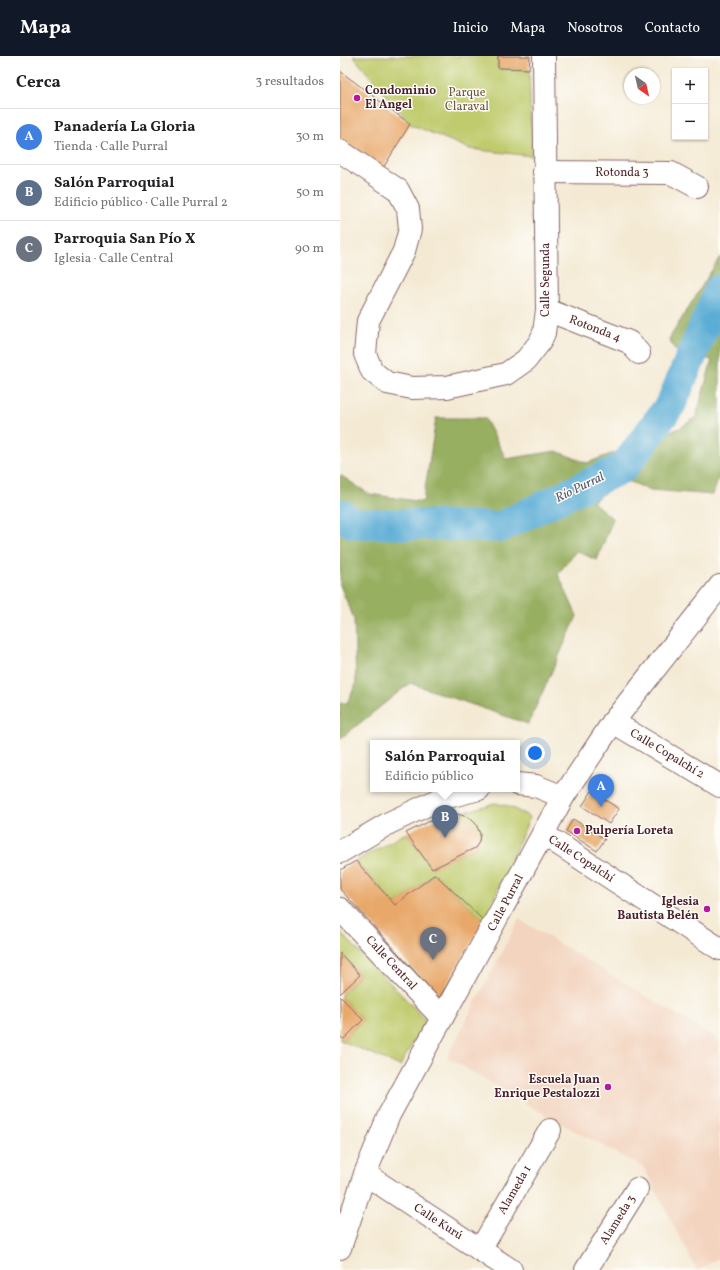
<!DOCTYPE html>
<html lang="es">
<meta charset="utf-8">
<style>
:root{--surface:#fff;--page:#f2f2f2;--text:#202124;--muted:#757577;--line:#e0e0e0;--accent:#111827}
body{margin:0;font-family:Vollkorn,serif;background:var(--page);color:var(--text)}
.controls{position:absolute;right:12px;top:12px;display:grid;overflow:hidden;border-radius:0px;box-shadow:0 1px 3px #0004}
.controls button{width:36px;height:36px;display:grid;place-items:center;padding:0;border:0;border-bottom:1px solid var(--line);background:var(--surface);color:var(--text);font:20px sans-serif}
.compass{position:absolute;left:284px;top:12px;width:36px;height:36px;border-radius:50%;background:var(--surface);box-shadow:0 1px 3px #0004;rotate:146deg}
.you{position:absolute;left:195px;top:697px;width:14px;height:14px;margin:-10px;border:3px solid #fff;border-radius:50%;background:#1a73e8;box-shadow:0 0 0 6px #1a73e833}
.badge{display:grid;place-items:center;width:26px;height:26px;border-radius:50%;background:var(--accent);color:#fff;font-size:13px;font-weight:700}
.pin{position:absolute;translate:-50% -33px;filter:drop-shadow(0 1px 2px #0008)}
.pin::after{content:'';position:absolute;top:21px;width:14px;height:12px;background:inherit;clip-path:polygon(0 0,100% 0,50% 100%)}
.popup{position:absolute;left:30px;top:684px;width:150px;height:52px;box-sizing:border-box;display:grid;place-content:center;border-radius:0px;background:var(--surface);filter:drop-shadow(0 1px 3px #0005);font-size:13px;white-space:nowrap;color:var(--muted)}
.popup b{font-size:15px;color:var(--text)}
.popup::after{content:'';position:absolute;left:50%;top:100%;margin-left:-8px;border:8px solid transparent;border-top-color:var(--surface)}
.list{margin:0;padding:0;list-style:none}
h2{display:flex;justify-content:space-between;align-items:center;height:52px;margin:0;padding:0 16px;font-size:17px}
h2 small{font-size:13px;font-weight:400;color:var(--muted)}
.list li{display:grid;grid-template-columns:26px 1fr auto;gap:12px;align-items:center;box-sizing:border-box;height:56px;padding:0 16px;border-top:1px solid var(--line)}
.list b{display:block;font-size:15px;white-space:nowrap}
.list p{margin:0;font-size:13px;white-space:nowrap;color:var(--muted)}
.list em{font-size:13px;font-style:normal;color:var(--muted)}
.map{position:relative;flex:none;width:380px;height:1214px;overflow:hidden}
header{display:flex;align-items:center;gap:24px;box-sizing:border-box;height:56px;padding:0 20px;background:var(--accent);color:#fff}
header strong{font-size:19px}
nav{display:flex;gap:22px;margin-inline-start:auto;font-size:14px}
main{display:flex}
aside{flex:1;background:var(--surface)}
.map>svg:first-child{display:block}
</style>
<header>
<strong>Mapa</strong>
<nav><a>Inicio</a><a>Mapa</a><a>Nosotros</a><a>Contacto</a></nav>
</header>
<main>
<aside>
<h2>Cerca<small>3 resultados</small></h2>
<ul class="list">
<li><span class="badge" style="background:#3f7fe0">A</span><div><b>Panadería La Gloria</b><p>Tienda · Calle Purral</p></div><em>30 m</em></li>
<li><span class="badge" style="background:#5c6f8a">B</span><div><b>Salón Parroquial</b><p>Edificio público · Calle Purral 2</p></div><em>50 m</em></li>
<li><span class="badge" style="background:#6b7280">C</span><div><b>Parroquia San Pío X</b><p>Iglesia · Calle Central</p></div><em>90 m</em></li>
</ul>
</aside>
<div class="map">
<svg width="380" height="1214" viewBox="0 0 380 1214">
<rect width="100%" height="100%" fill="#fdfcf7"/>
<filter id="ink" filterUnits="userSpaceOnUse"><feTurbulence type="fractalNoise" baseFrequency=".025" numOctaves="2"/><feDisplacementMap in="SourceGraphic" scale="8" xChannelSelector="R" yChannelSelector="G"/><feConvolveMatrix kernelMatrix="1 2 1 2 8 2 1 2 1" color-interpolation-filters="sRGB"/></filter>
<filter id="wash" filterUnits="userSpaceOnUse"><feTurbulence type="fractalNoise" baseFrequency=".012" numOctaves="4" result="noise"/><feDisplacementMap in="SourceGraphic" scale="16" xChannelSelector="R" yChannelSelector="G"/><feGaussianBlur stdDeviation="0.9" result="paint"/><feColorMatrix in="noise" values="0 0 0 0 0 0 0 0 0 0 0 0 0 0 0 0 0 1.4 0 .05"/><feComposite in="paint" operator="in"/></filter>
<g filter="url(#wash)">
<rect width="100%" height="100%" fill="#f4ead4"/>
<path fill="#f3d4bf" d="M179 863 380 985V1201L359 1214H357L304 1112 207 1060 107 1001Z"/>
<g fill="#bfcb6d" stroke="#84754c">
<path d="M13 0H158V12L189 13 192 100 130 93 70 68Z"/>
<path d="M155 747 168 750 190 761 144 865 95 818 55 849 16 805 66 777 92 812 135 792 139 786 118 758Z"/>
<path d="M0 876 86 964 60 1010 0 984V981L4 983 23 964 0 940 20 919 0 897Z"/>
</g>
<path fill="#97af60" stroke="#706746" d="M380 201V416L373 439 311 434 280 422 253 446 273 463 257 504 236 495 218 518 237 560 188 668 70 627 0 683V647H7L16 628 14 563 0 529V419L29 438 83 446 96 362H145L166 403 216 395 247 407 340 372 356 361 372 304 335 294 329 283Z"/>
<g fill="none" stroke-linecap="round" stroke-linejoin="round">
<path stroke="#5badd6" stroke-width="31" d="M0 458 13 467 160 471 284 411 331 348 380 233"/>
</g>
<g id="blocks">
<g fill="#e8a86a">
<path d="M158 0H190L189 13 158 12Z"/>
<path d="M0 15 70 68 42 114 0 84Z"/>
<path d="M252 735 279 753 269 768 242 750Z"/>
<path d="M118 758 130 762 136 768 140 778 139 786 135 792 92 813 66 777 88 766Z"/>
<path d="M233 763 265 783 257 795 226 775Z"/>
<path d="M16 805 55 849 95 818 144 865 99 942 0 833V814Z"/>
<path d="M0 897 20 919 0 938Z"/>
<path d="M0 940 23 964 4 983 0 981Z"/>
</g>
</g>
</g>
<g filter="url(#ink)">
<use href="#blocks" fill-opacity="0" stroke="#866666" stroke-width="1"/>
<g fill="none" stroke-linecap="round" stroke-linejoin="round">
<g stroke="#866666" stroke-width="24">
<g id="minor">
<path d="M0 95 58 134 68 153 70 173 64 195 28 265 25 298 32 315 47 327 72 332 107 331 166 318 186 304 200 286 204 277 207 254 204 0"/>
<path d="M204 116 331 117 357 131"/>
<path d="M207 254 289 286 299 297"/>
<path d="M273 666 380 730"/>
<path d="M177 728 196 730 223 741"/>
<path d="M203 778 380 893"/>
<path d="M0 796 49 767 100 743 139 733"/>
<path d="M0 853 102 962"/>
<path d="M25 1118 171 1214"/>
<path d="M0 1192 25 1118 49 1059 223 741 273 666 380 530"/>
<path d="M140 1194 210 1074"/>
<path d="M246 1214 297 1133"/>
</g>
</g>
<use href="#minor" stroke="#fff" stroke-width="22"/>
</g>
</g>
<g fill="#b5179e" stroke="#fdfcf7" stroke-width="1.5">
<circle cx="17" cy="42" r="4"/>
<circle cx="237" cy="775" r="4"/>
<circle cx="367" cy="853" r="4"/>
<circle cx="268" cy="1031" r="4"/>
</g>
<g text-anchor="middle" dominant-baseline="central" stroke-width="3" stroke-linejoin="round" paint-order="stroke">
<g font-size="12" font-weight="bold" fill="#4a1f2b" stroke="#fdfcf7" text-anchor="start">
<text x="25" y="35">Condominio<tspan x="25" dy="14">El Angel</tspan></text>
<text x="245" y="775">Pulpería Loreta</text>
<text x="359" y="846" text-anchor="end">Iglesia<tspan x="359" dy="14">Bautista Belén</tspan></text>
<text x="260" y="1024" text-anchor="end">Escuela Juan<tspan x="260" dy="14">Enrique Pestalozzi</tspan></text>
</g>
<g font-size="12" fill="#6d533f" stroke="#fdfcf7">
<text x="127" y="37">Parque<tspan x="127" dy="14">Claraval</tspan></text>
</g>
<g font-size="12" fill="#4a1f2b" stroke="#fdfcf7">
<text x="282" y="117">Rotonda 3</text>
<text transform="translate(206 224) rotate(-90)">Calle Segunda</text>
<text transform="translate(255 273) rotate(21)">Rotonda 4</text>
<text transform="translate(327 698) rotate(31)">Calle Copalchí 2</text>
<text transform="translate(241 803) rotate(33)">Calle Copalchí</text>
<text transform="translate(166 847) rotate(-62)">Calle Purral</text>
<text transform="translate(51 907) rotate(47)">Calle Central</text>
<text transform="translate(175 1134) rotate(-60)">Alameda 1</text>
<text transform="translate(278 1164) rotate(-58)">Alameda 3</text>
<text transform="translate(98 1166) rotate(33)">Calle Kurú</text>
</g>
<g font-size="13" font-style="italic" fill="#51586f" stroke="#fdfcf7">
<text transform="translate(240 432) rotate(-26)">Río Purral</text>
</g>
</g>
</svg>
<div class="controls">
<button>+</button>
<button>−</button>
</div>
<svg class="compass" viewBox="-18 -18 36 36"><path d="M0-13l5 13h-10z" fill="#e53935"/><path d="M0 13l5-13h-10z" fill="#757577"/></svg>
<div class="you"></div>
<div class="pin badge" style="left:261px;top:751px;background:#3f7fe0">A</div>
<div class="pin badge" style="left:105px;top:782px;background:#5c6f8a">B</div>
<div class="popup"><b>Salón Parroquial</b>Edificio público</div>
<div class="pin badge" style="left:93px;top:904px;background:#6b7280">C</div>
</div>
</main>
